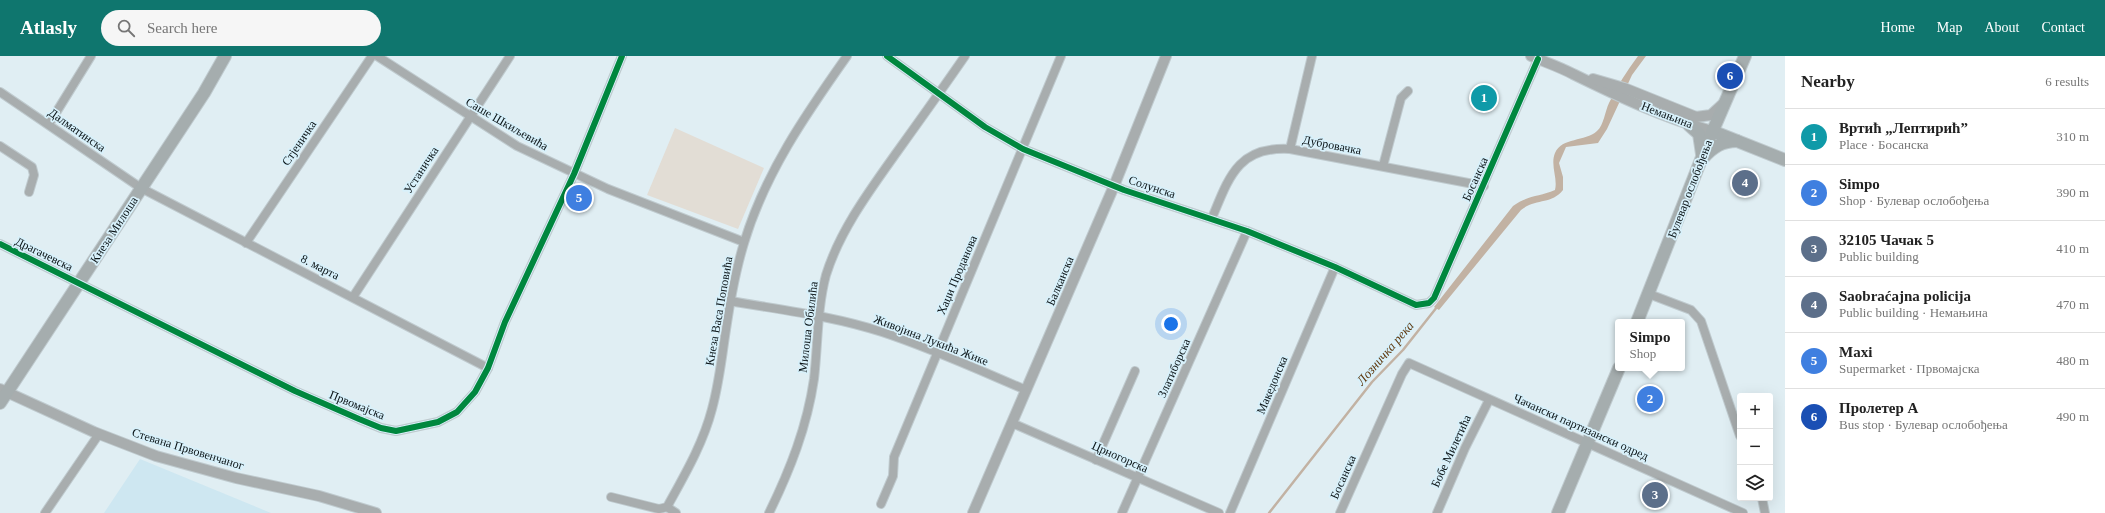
<!DOCTYPE html>
<meta charset="utf-8">
<style>
:root{--surface:#fff;--page:#f6f6f6;--text:#222;--muted:#767676;--line:#e0e0e0;--accent:#0f766e}
body{margin:0;font-family:Georgia,serif;background:var(--page);color:var(--text)}
.controls{position:absolute;right:12px;bottom:12px;display:grid;overflow:hidden;border-radius:4px;box-shadow:0 4px 16px #0002}
.controls button{width:36px;height:36px;display:grid;place-items:center;padding:0;border:0;border-bottom:1px solid var(--line);background:var(--surface);color:var(--text);font:20px sans-serif}
.you{position:absolute;left:1171px;top:268px;width:14px;height:14px;margin:-10px;border:3px solid #fff;border-radius:50%;background:#1a73e8;box-shadow:0 0 0 6px #1a73e833}
.badge{display:grid;place-items:center;width:26px;height:26px;border-radius:50%;background:var(--accent);color:#fff;font-size:13px;font-weight:700}
.pin{position:absolute;translate:-50% -50%;border:2px solid #fff;box-shadow:0 1px 4px #0006}
.popup{position:absolute;left:1615px;top:263px;width:70px;height:52px;box-sizing:border-box;display:grid;place-content:center;border-radius:4px;background:var(--surface);filter:drop-shadow(0 1px 3px #0005);font-size:13px;white-space:nowrap;color:var(--muted)}
.popup b{font-size:15px;color:var(--text)}
.popup::after{content:'';position:absolute;left:50%;top:100%;margin-left:-8px;border:8px solid transparent;border-top-color:var(--surface)}
.list{margin:0;padding:0;list-style:none}
h2{display:flex;justify-content:space-between;align-items:center;height:52px;margin:0;padding:0 16px;font-size:17px}
h2 small{font-size:13px;font-weight:400;color:var(--muted)}
.list li{display:grid;grid-template-columns:26px 1fr auto;gap:12px;align-items:center;box-sizing:border-box;height:56px;padding:0 16px;border-top:1px solid var(--line)}
.list b{display:block;font-size:15px;white-space:nowrap}
.list p{margin:0;font-size:13px;white-space:nowrap;color:var(--muted)}
.list em{font-size:13px;font-style:normal;color:var(--muted)}
.icon{flex:none;width:22px;height:22px;fill:none;stroke:currentColor;stroke-width:2;stroke-linecap:round;stroke-linejoin:round}
.map{position:relative;flex:none;width:1785px;height:457px;overflow:hidden}
header{display:flex;align-items:center;gap:24px;box-sizing:border-box;height:56px;padding:0 20px;background:var(--accent);color:#fff}
header strong{font-size:19px}
nav{display:flex;gap:22px;margin-inline-start:auto;font-size:14px}
.search{width:280px;height:36px;background:var(--page);display:flex;align-items:center;gap:10px;box-sizing:border-box;padding:0 14px;border-radius:22px;color:var(--muted);font-size:15px}
main{display:flex}
aside{flex:1;background:var(--surface)}
.map>svg:first-child{display:block}
</style>
<header>
<strong>Atlasly</strong>
<div class="search"><svg class="icon" aria-label="search" viewBox="0 0 24 24"><circle cx="10" cy="10" r="6"/><path d="M15 15l6 6"/></svg>Search here</div>
<nav><a>Home</a><a>Map</a><a>About</a><a>Contact</a></nav>
</header>
<main>
<div class="map">
<svg width="1785" height="457" viewBox="0 0 1785 457">
<rect width="100%" height="100%" fill="#e0eef3"/>
<path fill="#cee7f1" d="M140 403 271 457H104Z"/>
<path fill="#e2ddd5" d="M675 72 764 112 738 173 647 139Z"/>
<path fill="#c2b2a3" d="M1638 0H1646L1632 19 1607 73 1598 87 1566 91 1559 107 1563 121V134C1551 149 1536 142 1521 154L1439 254 1434 251 1513 150C1528 139 1539 141 1555 134 1558 122 1550 109 1555 97 1562 81 1585 86 1597 75 1604 69 1605 55 1609 47 1617 30 1627 15 1638 0Z"/>
<g fill="none" stroke-linecap="round" stroke-linejoin="round">
<path stroke="#c2b2a3" stroke-width="2.5" d="M1269 457 1372 326 1403 294 1437 251"/>
<g stroke="#bfcace" stroke-width="10">
<g id="minor">
<path d="M377 0 517 90 608 133 744 186"/>
<path d="M887 0 985 71 1023 93 1124 134 1247 175 1335 211 1416 249 1429 247 1434 242 1538 3"/>
<path d="M0 36 141 132 488 312"/>
<path d="M49 68 91 0"/>
<path d="M0 90 32 111 34 119 29 136"/>
<path d="M1290 93 1312 0"/>
<path d="M1383 110 1401 42 1408 35"/>
<path d="M1212 162C1229 121 1238 90 1290 93L1484 130"/>
<path d="M246 187 372 0"/>
<path d="M0 188 295 335 359 363 381 372 396 375 438 366 457 356 475 336 488 312 505 266 574 118 622 0"/>
<path d="M1649 238 1691 254 1701 265 1740 380"/>
<path d="M353 241 510 0"/>
<path d="M730 245C781 254 833 260 882 276 931 292 979 314 1026 334"/>
<path d="M1012 367 1219 457"/>
<path d="M1096 404 1135 315"/>
<path d="M611 441 659 453 667 451C684 420 703 388 712 353 718 331 721 309 724 287 729 253 734 220 744 187 765 117 806 58 847 0"/>
<path d="M1762 442 1765 457"/>
<path d="M881 448 893 420 894 401 1061 0"/>
<path d="M667 451 676 457"/>
<path d="M45 457 99 378"/>
<path d="M769 457C790 414 807 371 814 323 818 289 817 252 826 219 840 174 870 134 897 96 920 64 943 32 965 0"/>
<path d="M1122 457 1247 175"/>
<path d="M1230 457 1335 211"/>
<path d="M1340 457 1402 318 1409 307 1743 457"/>
<path d="M1437 457 1465 392 1489 344"/>
</g>
</g>
<g stroke="#bfcace" stroke-width="12">
<g id="tertiary">
<path d="M1531 0C1545 6 1560 11 1573 18 1618 40 1664 62 1712 75"/>
<path d="M1593 23 1624 32 1696 61 1711 59 1723 48"/>
<path d="M0 333 94 376 156 400 236 422 319 440 376 457"/>
<path d="M973 457 1114 130 1166 0"/>
</g>
</g>
<g stroke="#bfcace" stroke-width="14">
<g id="secondary">
<path d="M1689 69 1699 78 1702 98"/>
<path d="M1712 75 1785 104"/>
<path d="M1703 102C1713 91 1722 85 1737 85"/>
<path d="M1637 266 1708 86 1745 0"/>
<path d="M0 347 204 37 225 0"/>
<path d="M1558 457 1619 312"/>
</g>
</g>
<use href="#minor" stroke="#a8adae" stroke-width="8"/>
<use href="#tertiary" stroke="#a8adae" stroke-width="10"/>
<use href="#secondary" stroke="#a5adae" stroke-width="12"/>
<g stroke="#d8f1fb" stroke-width="8">
<g id="cycleway">
<path d="M887 0 985 71 1023 93 1124 134 1247 175 1335 211 1416 249 1429 247 1434 242 1538 3"/>
<path d="M0 188 295 335 359 363 381 372 396 375 438 366 457 356 475 336 488 312 505 266 574 118 622 0"/>
</g>
</g>
<use href="#cycleway" stroke="#00873e" stroke-width="6"/>
</g>
<g text-anchor="middle" dominant-baseline="central" stroke-width="3.5" stroke-linejoin="round" paint-order="stroke">
<g font-size="12" fill="#0a1316" stroke="#d8f1fb">
<text transform="translate(1667 59) rotate(21)">Немањина</text>
<text transform="translate(507 68) rotate(30)">Саше Шкиљевића</text>
<text transform="translate(77 74) rotate(35)">Далматинска</text>
<text transform="translate(299 87) rotate(-56)">Стјеничка</text>
<text transform="translate(1332 89) rotate(11)">Дубровачка</text>
<text transform="translate(421 114) rotate(-57)">Устаничка</text>
<text transform="translate(1475 123) rotate(-66)">Босанска</text>
<text transform="translate(1152 131) rotate(18)">Солунска</text>
<text transform="translate(1690 133) rotate(-69)">Булевар ослобођења</text>
<text transform="translate(114 174) rotate(-57)">Кнеза Милоша</text>
<text transform="translate(44 198) rotate(26)">Драгачевска</text>
<text transform="translate(320 211) rotate(27)">8. марта</text>
<text transform="translate(957 219) rotate(-67)">Хаџи Проданова</text>
<text transform="translate(1060 225) rotate(-67)">Балканска</text>
<text transform="translate(719 255) rotate(-80)">Кнеза Васа Поповића</text>
<text transform="translate(808 271) rotate(-83)">Милоша Обилића</text>
<text transform="translate(931 284) rotate(21)">Живојина Лукића Жике</text>
<text transform="translate(1174 312) rotate(-66)">Златиборска</text>
<text transform="translate(1272 329) rotate(-67)">Македонска</text>
<text transform="translate(357 349) rotate(22)">Првомајска</text>
<text transform="translate(1581 371) rotate(24)">Чачански партизански одред</text>
<text transform="translate(188 393) rotate(17)">Стевана Првовенчаног</text>
<text transform="translate(1451 395) rotate(-65)">Бобе Милетића</text>
<text transform="translate(1120 401) rotate(24)">Црногорска</text>
<text transform="translate(1343 421) rotate(-66)">Босанска</text>
</g>
<g font-size="13" font-style="italic" fill="#60390f" stroke="#d8f1fb">
<text transform="translate(1385 297) rotate(-49)">Лозничка река</text>
</g>
</g>
</svg>
<div class="controls">
<button>+</button>
<button>−</button>
<button><svg class="icon" aria-label="layers" viewBox="0 0 24 24"><path d="M12 4l9 5-9 5-9-5zM3 14l9 5 9-5"/></svg></button>
</div>
<div class="you"></div>
<div class="pin badge" style="left:1484px;top:42px;background:#0f9aa8">1</div>
<div class="pin badge" style="left:1650px;top:343px;background:#3f7fe0">2</div>
<div class="popup"><b>Simpo</b>Shop</div>
<div class="pin badge" style="left:1655px;top:439px;background:#5c6f8a">3</div>
<div class="pin badge" style="left:1745px;top:127px;background:#5c6f8a">4</div>
<div class="pin badge" style="left:579px;top:142px;background:#3f7fe0">5</div>
<div class="pin badge" style="left:1730px;top:20px;background:#1a4fb4">6</div>
</div>
<aside>
<h2>Nearby<small>6 results</small></h2>
<ul class="list">
<li><span class="badge" style="background:#0f9aa8">1</span><div><b>Вртић „Лептирић”</b><p>Place · Босанска</p></div><em>310 m</em></li>
<li><span class="badge" style="background:#3f7fe0">2</span><div><b>Simpo</b><p>Shop · Булевар ослобођења</p></div><em>390 m</em></li>
<li><span class="badge" style="background:#5c6f8a">3</span><div><b>32105 Чачак 5</b><p>Public building</p></div><em>410 m</em></li>
<li><span class="badge" style="background:#5c6f8a">4</span><div><b>Saobraćajna policija</b><p>Public building · Немањина</p></div><em>470 m</em></li>
<li><span class="badge" style="background:#3f7fe0">5</span><div><b>Maxi</b><p>Supermarket · Првомајска</p></div><em>480 m</em></li>
<li><span class="badge" style="background:#1a4fb4">6</span><div><b>Пролетер А</b><p>Bus stop · Булевар ослобођења</p></div><em>490 m</em></li>
</ul>
</aside>
</main>
